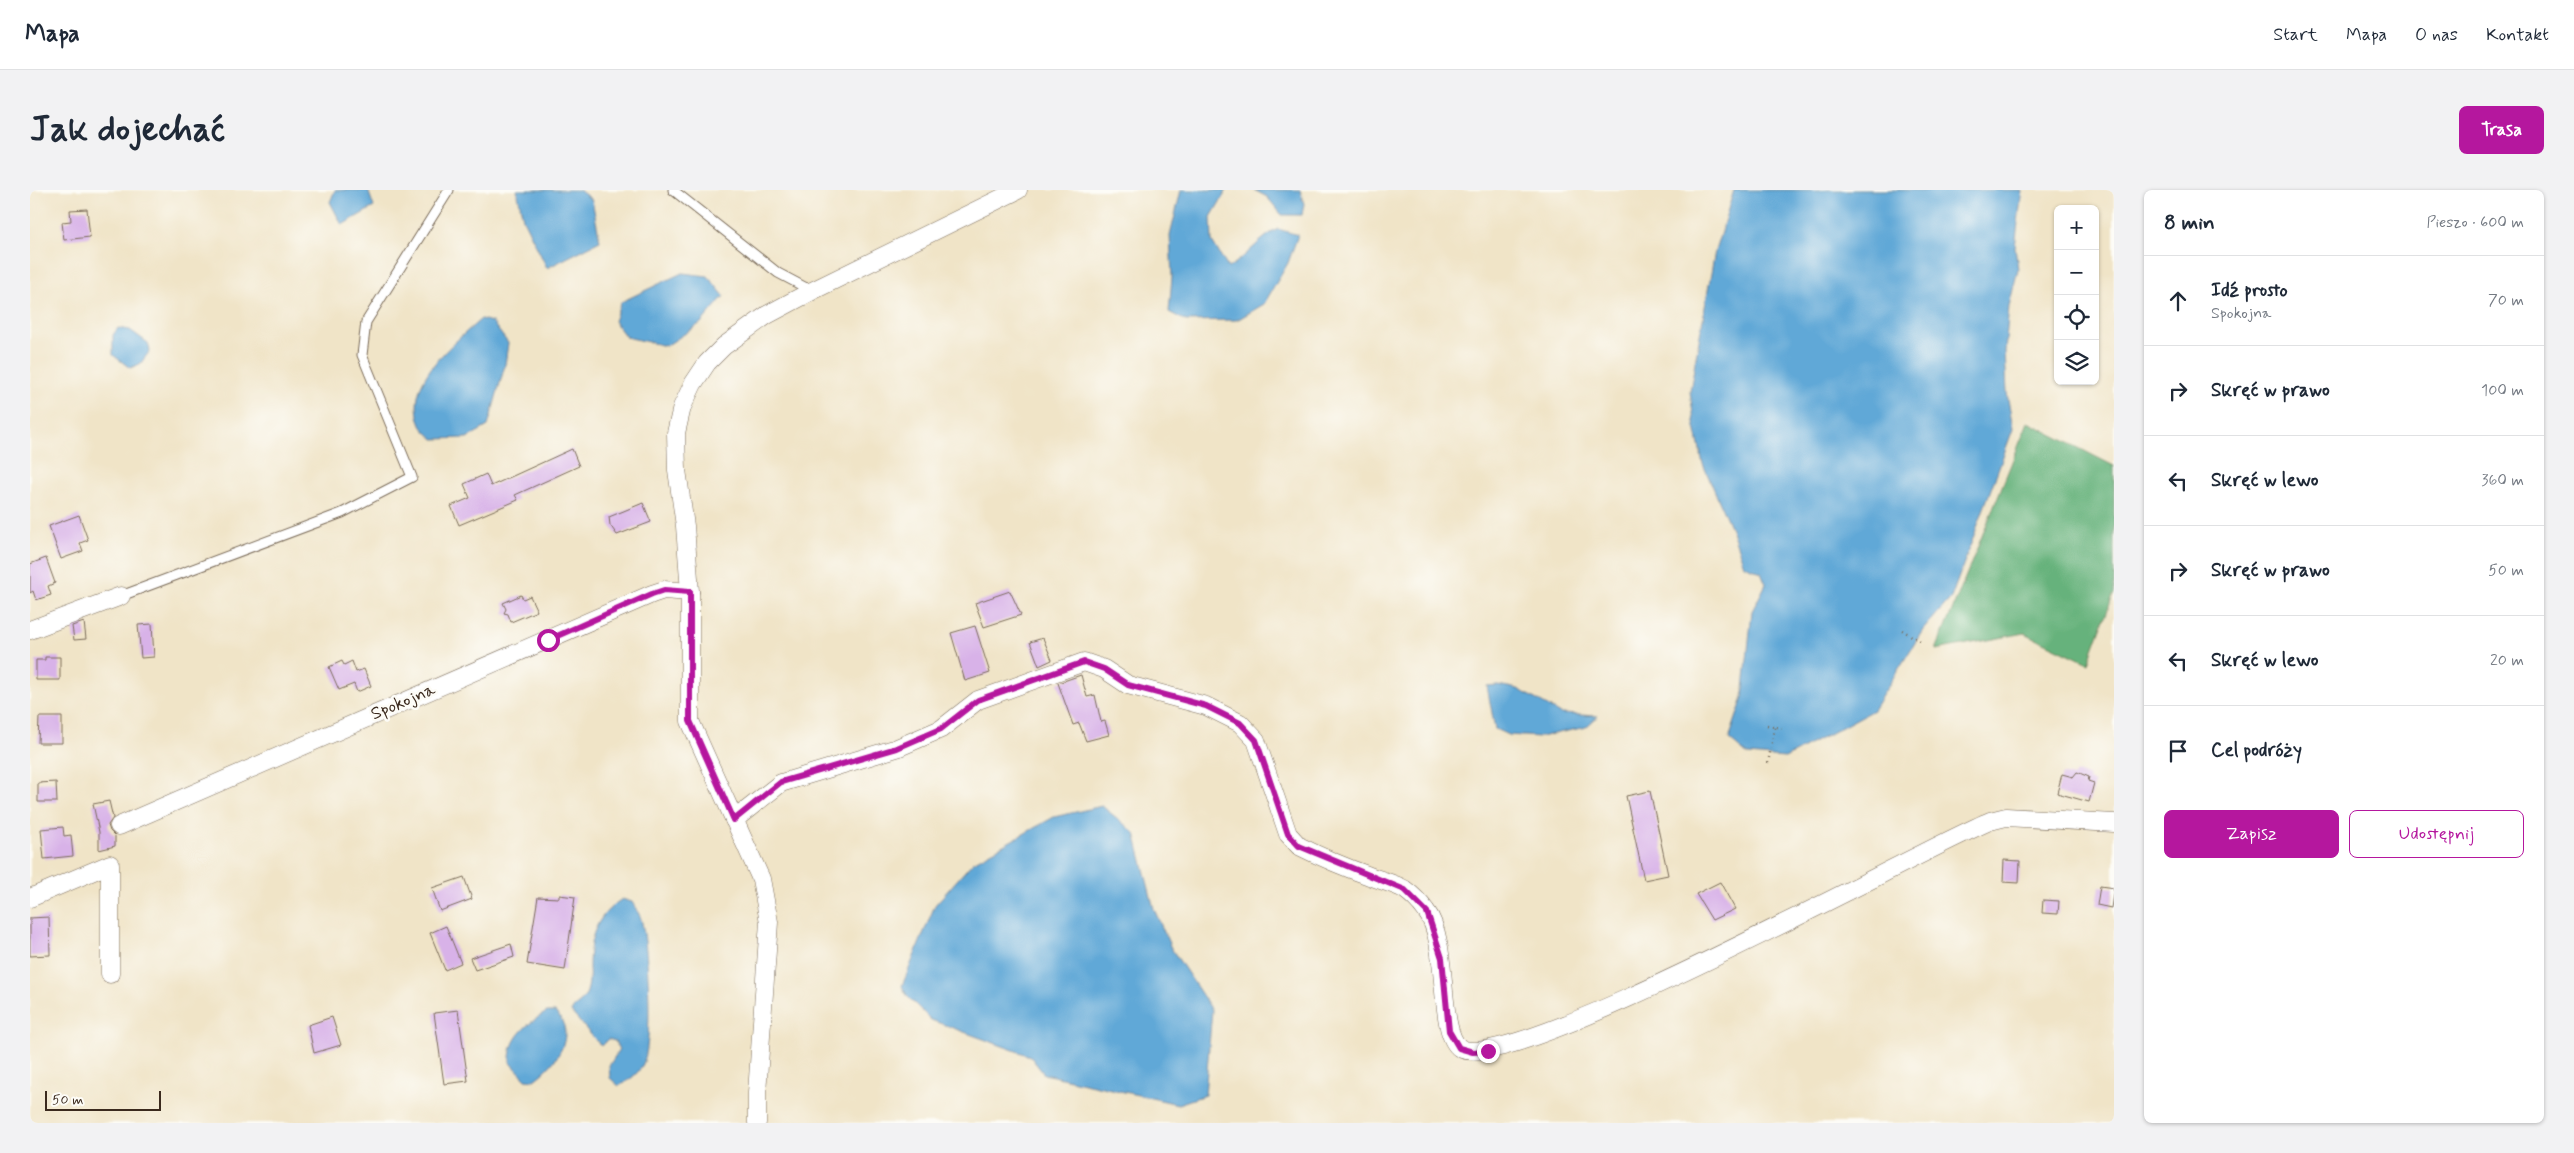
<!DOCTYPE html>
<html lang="pl">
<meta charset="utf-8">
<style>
:root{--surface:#fff;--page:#f2f2f3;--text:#1f2937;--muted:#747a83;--line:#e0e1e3;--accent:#b5179e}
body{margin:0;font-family:Mynerve,sans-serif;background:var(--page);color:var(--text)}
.controls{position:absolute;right:15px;top:15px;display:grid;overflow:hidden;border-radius:8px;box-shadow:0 1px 4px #0004}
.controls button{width:45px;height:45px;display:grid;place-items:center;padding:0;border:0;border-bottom:1px solid var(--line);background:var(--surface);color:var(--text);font:25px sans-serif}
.scale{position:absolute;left:15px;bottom:12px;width:116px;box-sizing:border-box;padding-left:5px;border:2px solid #3b2a1e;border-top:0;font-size:14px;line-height:18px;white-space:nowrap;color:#3b2a1e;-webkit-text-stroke:4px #fdfcf7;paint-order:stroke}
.stop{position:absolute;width:15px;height:15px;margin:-11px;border:4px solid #b5179e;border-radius:50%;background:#fff}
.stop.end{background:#b5179e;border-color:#fff;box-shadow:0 1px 5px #0008}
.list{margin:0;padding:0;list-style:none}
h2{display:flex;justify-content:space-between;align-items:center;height:65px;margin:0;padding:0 20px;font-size:21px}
h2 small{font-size:16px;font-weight:400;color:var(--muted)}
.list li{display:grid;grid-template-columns:32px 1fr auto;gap:15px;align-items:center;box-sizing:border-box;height:90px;padding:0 20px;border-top:1px solid var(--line)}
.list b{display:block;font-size:19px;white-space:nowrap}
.list p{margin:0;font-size:16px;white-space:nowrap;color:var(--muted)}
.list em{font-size:16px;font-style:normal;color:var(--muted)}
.actions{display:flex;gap:10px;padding:15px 20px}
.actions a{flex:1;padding:11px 0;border:1px solid var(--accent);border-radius:8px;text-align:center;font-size:18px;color:var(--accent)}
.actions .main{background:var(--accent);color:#fff}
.icon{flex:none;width:28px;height:28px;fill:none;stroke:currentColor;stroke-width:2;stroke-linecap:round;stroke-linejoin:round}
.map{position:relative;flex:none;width:2084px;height:933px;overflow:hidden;border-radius:8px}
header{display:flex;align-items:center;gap:30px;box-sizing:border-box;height:70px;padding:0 25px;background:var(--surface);border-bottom:1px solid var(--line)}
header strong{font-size:24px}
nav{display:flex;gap:28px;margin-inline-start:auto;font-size:18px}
.intro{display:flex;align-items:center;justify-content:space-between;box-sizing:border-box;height:120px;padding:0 30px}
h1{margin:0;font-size:35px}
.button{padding:12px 22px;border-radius:8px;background:var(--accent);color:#fff;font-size:18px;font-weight:700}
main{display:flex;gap:30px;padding:0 30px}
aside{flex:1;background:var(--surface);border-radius:8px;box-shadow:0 1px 4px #0004}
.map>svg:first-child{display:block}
</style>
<header>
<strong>Mapa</strong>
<nav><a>Start</a><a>Mapa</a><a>O nas</a><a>Kontakt</a></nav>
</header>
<div class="intro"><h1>Jak dojechać</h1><a class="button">Trasa</a></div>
<main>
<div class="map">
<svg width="2084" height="933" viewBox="0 0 2084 933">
<rect width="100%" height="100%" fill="#fdfcf7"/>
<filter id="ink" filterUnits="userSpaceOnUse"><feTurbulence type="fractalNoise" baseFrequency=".02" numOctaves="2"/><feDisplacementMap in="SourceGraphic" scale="10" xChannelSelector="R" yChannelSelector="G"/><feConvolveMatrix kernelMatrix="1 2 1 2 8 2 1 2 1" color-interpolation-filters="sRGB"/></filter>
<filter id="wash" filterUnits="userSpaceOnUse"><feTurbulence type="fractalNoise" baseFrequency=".0096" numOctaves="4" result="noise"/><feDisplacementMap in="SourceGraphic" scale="20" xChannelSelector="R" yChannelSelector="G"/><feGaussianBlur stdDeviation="1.12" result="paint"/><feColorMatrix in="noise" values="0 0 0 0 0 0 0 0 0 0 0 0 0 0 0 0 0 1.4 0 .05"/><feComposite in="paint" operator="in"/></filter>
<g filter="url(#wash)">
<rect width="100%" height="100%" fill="#f0e4c7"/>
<path fill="#66b27b" stroke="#506e4c" d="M1998 232 2084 276V403L2058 473 1995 443 1906 460Z"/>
<g fill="#61a8d7" stroke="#4e697a">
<path d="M305 0H338L344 17 312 35 300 12Z"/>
<path d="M487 0H549L562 10 570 51 517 78 493 29Z"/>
<path d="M1151 0H1197L1181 27 1182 51 1198 78C1218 66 1228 49 1248 39L1268 45 1258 73 1234 114 1207 130 1156 131 1139 122 1142 87 1140 46Z"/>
<path d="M1224 0H1270L1274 14 1272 25H1252L1237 7Z"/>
<path d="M1704 0H1992L1985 57 1988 79 1979 116 1975 161 1977 203 1983 239 1921 408 1893 440 1843 520 1755 568 1718 565 1699 549 1713 508 1722 421 1736 394 1731 382 1714 375 1702 341 1673 274 1664 232 1660 201 1685 61Z"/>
<path d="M652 83 678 86 694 106 671 133 636 156 596 147 584 131 591 112Z"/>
<path d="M451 129 462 132 478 153 475 175 458 236 437 248 404 249C400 245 393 240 391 235 373 191 422 155 451 129Z"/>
<path d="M88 138 100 140 118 153 120 161 110 174 100 178 83 165V145Z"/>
<path d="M1468 495 1488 499 1531 524 1568 526 1556 537 1510 547 1478 545 1465 539 1457 496Z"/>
<path d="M1072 616 1105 643 1124 719 1141 758 1182 820 1175 905 1148 914 1014 884 1000 866 901 830 878 807 872 796 905 715 943 672 1024 627Z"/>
<path d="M592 709 602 712C606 719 611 726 612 733 618 757 624 857 612 876 607 885 598 891 589 896L580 888 579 876 589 860 585 851 578 849 571 856 541 822C544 815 550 814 554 808 559 801 560 787 559 778 559 747 566 726 592 709Z"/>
<path d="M517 822H525C549 845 525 875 504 890L496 889 480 872C479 847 498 833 517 822Z"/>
</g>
<g id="blocks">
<g fill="#d8b2e8">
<path d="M57 19 60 47 34 50 32 32 41 31 40 20Z"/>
<path d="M542 259 549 276 485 305 488 310 429 335 421 316 440 308 434 294 456 284 461 296Z"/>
<path d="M613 313 621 332 587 345 580 335 579 327Z"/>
<path d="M49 325 58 350 50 353 53 361 31 369 19 336Z"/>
<path d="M16 368 25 393 18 396 21 405 6 410 3 401 0 403V374Z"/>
<path d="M980 401 991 425 954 437 945 413Z"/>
<path d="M491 405 493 409 500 406 507 421 481 432 478 424 474 423 476 419 473 413Z"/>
<path d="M54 432 56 449 44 450 42 436Z"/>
<path d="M122 434 124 467 111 468 108 435Z"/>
<path d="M945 436 960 483 935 491 921 443Z"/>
<path d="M1013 448 1022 470 1009 476 1000 452Z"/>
<path d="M15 467H30V490H6V470H15Z"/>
<path d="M312 471 314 475 322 471 326 482 334 479 341 496 327 502 324 494 309 500 299 477Z"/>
<path d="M1051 485 1057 507 1065 505 1071 532 1075 531 1079 545 1056 551 1049 533 1043 535 1028 493Z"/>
<path d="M9 527H32V553H8Z"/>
<path d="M2047 582 2059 587 2058 591 2064 593 2059 612 2027 603 2032 584 2043 587Z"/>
<path d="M26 592 27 612H8V593Z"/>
<path d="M1620 601 1638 685 1614 690 1596 606Z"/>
<path d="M79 611 83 628 78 635 80 641 85 646V656L69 660V642L63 614Z"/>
<path d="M33 637 34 646 41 645 43 666 14 669 11 639Z"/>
<path d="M1974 670 1990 671 1989 693 1973 692Z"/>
<path d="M434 687 442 709 410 721 402 698Z"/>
<path d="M1690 692 1705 719 1682 730 1666 704Z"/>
<path d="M2070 696 2084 698 2081 718 2067 715Z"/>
<path d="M529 705 545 707 535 780 497 774 508 707 529 708Z"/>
<path d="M2013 710 2029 711 2028 724 2012 723Z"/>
<path d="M19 727 20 765 0 766V728Z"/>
<path d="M416 736 431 773 415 780 400 743Z"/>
<path d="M481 754 484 767 445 780 440 768Z"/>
<path d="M428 820 438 891 414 894 404 823Z"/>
<path d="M302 827 311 855 284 863 278 835Z"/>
</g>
</g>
</g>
<g filter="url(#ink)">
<use href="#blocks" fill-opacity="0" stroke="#7a6b59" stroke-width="1"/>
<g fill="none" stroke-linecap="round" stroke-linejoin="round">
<g stroke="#7a6b59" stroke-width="11">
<g id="service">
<path d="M643 0 748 83 782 101"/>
<path d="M91 406 312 323 382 287 332 165 336 132 419 0"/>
</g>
</g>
<g stroke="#7a6b59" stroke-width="19">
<g id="minor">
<path d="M0 440 91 406"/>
<path d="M704 630 751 593 867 558 911 539 948 510 1054 472 1074 479 1098 495 1176 516 1210 533 1226 550 1258 644 1269 656C1291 667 1314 677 1337 685 1349 690 1363 693 1374 699 1381 704 1391 714 1396 721 1420 751 1407 843 1430 858 1476 889 1889 660 1960 631L1976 627 2084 633"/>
<path d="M89 636 622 404 634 400 660 402"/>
<path d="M0 708 80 674V784"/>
<path d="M727 933V903L739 732 731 689 660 531V402L655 336 647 280 646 243 652 217 663 194 677 173 694 156 737 125 782 101 988 0"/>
</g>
</g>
<g stroke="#7a6b59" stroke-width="2.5" stroke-dasharray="1 4" stroke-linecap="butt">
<path d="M1872 440 1890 451"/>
<path d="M1737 535 1752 538"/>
<path d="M1738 573 1745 537"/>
</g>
<use href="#service" stroke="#fff" stroke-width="9"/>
<use href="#minor" stroke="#fff" stroke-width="18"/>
</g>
</g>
<g fill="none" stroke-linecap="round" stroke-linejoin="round" filter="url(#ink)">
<path stroke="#b5179e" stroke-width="6" d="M518 450 622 404 634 400 660 402V531L704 630 751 592 867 558 911 539 948 510 1054 472 1074 479 1098 495 1176 516 1210 533 1226 550 1258 644 1269 656 1375 700 1397 722 1412 768 1419 841 1429 858 1443 862 1458 861"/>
</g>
<g text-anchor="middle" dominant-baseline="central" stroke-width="5" stroke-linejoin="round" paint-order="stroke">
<g font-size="18" fill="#3b2a1e" stroke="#fdfcf7">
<text transform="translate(373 512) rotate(-23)">Spokojna</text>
</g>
</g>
</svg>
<div class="controls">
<button>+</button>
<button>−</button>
<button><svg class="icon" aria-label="locate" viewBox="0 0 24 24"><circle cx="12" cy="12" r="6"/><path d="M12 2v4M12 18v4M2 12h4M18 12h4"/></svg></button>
<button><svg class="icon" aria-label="layers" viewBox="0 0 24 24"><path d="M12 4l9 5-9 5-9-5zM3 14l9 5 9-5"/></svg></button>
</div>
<div class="scale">50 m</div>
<div class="stop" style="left:518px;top:450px"></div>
<div class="stop end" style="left:1458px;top:861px"></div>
</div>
<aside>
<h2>8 min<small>Pieszo · 600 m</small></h2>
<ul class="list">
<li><svg class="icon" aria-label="ahead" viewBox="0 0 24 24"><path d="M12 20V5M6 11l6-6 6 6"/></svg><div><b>Idź prosto</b><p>Spokojna</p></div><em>70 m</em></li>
<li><svg class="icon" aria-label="right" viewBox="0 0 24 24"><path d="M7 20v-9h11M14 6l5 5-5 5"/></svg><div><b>Skręć w prawo</b></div><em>100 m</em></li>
<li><svg class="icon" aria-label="left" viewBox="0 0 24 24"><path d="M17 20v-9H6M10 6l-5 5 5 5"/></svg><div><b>Skręć w lewo</b></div><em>360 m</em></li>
<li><svg class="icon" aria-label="right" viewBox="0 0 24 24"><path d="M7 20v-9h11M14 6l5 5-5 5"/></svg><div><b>Skręć w prawo</b></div><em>50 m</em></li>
<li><svg class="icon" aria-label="left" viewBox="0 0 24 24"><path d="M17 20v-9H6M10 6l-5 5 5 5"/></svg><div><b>Skręć w lewo</b></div><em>20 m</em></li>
<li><svg class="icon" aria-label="arrive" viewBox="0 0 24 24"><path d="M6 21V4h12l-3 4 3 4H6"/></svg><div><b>Cel podróży</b></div></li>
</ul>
<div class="actions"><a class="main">Zapisz</a><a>Udostępnij</a></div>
</aside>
</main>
